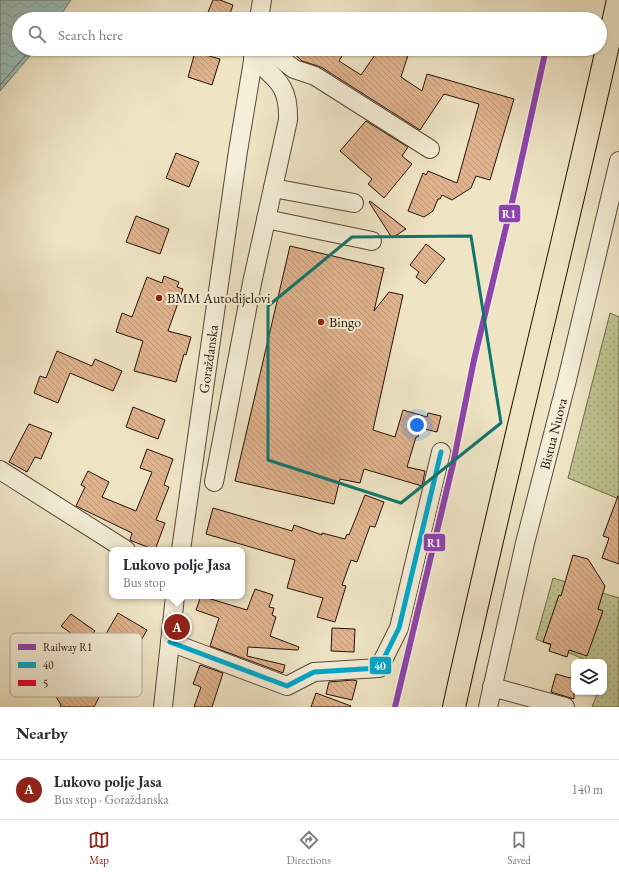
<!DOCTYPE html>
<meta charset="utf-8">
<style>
:root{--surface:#fff;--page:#f7f7f7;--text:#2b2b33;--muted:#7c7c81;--line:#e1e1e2;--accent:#8f2418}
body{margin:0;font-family:"EB Garamond",serif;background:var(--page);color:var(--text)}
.controls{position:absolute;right:12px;bottom:12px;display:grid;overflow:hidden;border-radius:8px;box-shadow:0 1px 3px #0004}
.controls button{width:36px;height:36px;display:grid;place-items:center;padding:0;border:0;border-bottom:1px solid var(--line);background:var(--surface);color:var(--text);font:20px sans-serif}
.you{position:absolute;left:417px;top:425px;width:14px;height:14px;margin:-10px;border:3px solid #fff;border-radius:50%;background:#1a73e8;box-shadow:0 0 0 6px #1a73e833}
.badge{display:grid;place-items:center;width:26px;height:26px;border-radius:50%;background:var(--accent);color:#fff;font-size:13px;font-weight:700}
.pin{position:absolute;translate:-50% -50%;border:2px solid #fff;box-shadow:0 1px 4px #0006}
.popup{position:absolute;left:109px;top:547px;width:136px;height:52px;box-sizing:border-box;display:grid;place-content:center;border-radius:8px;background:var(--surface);filter:drop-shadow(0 1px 3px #0005);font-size:13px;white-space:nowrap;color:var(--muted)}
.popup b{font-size:15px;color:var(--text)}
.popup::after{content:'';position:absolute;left:50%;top:100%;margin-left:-8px;border:8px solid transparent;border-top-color:var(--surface)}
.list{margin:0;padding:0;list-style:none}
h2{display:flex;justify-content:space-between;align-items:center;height:52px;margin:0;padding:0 16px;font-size:17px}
h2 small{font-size:13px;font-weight:400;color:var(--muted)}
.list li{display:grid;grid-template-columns:26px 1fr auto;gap:12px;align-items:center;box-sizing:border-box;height:60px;padding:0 16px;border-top:1px solid var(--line)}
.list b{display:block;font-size:15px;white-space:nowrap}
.list p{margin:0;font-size:13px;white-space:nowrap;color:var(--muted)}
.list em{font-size:13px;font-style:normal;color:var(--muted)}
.icon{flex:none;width:22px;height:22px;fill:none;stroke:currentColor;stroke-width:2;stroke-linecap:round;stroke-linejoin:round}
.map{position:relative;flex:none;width:619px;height:707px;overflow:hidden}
.search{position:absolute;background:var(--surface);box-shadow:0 1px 3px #0004;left:12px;right:12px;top:12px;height:44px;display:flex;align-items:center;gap:10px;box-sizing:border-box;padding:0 14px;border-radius:22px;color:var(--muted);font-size:15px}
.sheet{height:112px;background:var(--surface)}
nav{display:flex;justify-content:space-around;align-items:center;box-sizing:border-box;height:56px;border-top:1px solid var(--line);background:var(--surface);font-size:11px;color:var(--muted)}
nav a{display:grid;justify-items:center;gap:2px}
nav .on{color:var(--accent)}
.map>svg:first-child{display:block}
</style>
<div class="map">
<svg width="619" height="707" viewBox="0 0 619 707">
<defs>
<pattern id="grass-dots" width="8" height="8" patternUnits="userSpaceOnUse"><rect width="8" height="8" fill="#bec391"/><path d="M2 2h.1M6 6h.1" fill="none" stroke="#a3a77c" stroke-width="1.8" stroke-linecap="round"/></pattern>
<pattern id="water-waves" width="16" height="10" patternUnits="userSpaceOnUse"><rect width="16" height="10" fill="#9abeb8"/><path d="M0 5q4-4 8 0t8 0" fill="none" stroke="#85a29d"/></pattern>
<pattern id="building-back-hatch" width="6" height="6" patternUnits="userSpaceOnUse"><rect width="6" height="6" fill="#dfb38d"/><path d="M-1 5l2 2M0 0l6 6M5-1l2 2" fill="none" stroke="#bf9978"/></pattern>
</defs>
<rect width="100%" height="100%" fill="#efe5c5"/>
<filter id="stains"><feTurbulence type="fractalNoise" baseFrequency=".005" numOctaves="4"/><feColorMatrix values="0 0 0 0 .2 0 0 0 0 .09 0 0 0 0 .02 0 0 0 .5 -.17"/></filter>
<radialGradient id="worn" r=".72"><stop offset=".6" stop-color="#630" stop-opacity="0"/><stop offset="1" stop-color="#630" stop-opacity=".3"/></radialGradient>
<g fill="url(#grass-dots)" stroke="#726b4c">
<path d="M610 313 619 317V499L568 478Z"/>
<path d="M553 578 619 598V707H592L598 692H604V674L606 668 604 667V662H591L536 639Z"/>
</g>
<path fill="url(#water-waves)" stroke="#6c7a71" d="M0 0H71L58 19H19V49H36L0 91Z"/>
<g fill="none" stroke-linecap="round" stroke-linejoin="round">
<path stroke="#606860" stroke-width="1" d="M0 85 31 49"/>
</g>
<g fill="url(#building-back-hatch)" stroke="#271307">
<path d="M213 0H220L233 5 228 19H205Z"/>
<path d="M289 49H346L339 61 361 75 379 49H410L401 77 422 91 427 74 514 99 490 180 476 176 471 188 452 200 442 195 440 199H438L433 211 424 217 408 211 423 173 426 175 428 171 457 183 479 104 444 94 420 130 321 67 302 61Z"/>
<path d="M195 52 220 59 212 85 188 77Z"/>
<path d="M366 121 408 147 402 156 412 164 384 198 368 184 372 179 340 151Z"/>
<path d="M176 153 199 162 189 187 166 178Z"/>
<path d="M370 201 406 229 392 238 369 202Z"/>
<path d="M136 216 169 229 160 254 126 242Z"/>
<path d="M426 244 445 259 425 284 416 277 419 272 410 265Z"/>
<path d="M290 246 384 268 374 311 389 292 403 295 373 430 395 437 403 410 427 417 428 413 441 416 437 432 420 428 418 437H416L407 467 425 471 422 486 364 469 360 483 340 479 334 504 235 481Z"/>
<path d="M164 276 179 282 177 287 183 289 168 331 191 337 186 355 184 354 176 382 134 371 143 341 116 332 122 313 132 317 147 277 162 283Z"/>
<path d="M57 351 92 366 95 359 122 371 113 391 70 373 58 403 34 393 40 376 46 378Z"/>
<path d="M133 407 165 420 158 439 126 427Z"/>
<path d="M29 424 52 433 41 459 35 457 27 472 9 462Z"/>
<path d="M147 449 173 459 164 485 169 487 156 520 165 523 155 550 132 541 130 540 132 533 76 506 85 487 81 485 88 471 109 482 102 497 136 511 152 472 140 468Z"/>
<path d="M365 495 384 502 375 527 370 526 357 562 351 560 342 585 346 586 335 622 317 617 323 598 287 588 295 560 206 534 213 508 292 531 294 525 322 535V533L345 539 347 534 349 535Z"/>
<path d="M618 496H619V564L602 558 609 538 603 536Z"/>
<path d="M573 555 588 559 605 586 598 609 603 611 587 656 569 650 567 657 549 651 551 644 543 642 559 595 561 596Z"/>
<path d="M255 589 273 595 269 607 274 608 272 615 276 617 270 636 299 647 298 650 248 647 247 656 285 665 283 673 210 646 219 618 196 610 201 596 247 610Z"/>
<path d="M118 613 147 630 131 658 102 641Z"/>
<path d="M71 614 95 631 86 644 61 626Z"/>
<path d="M332 628 355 629 354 652 331 651Z"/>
<path d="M200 665 223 673 212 707H194L201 687 193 684Z"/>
<path d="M82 668 107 682 94 707H60L61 705 50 687 60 679 69 691Z"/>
<path d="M556 674 574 679V699L551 692Z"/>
<path d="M353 680 357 681 352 700 326 694 329 682Z"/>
<path d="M316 693 351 706 350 707H311Z"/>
</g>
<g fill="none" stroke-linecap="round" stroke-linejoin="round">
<g stroke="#594836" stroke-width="20">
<g id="minor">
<path d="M259 19 262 0"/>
<path d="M268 49 294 69 315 76 430 149"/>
<path d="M273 188 354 203"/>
<path d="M266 219 372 241"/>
<path d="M0 470 126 550"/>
<path d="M214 482 252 283 288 120C289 85 277 80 253 58"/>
<path id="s1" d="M181 550 238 151 255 49"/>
<path d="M170 642 287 686 314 672 379 668 399 628 441 452"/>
<path d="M492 687 565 707"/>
<path d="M163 707 175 596"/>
<path id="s2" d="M488 707 525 543 567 380 619 161"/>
</g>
</g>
<g stroke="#271307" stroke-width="24">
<path id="highway" d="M454 707C506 471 566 236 618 0"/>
</g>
<use href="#minor" stroke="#f5eed9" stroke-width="18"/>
<use href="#highway" stroke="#efe5c5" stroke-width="22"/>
<g stroke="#f5eed9" stroke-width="8">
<path id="bus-1" d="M170 642 287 686 314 672 379 668 399 628 441 452"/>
</g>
<use href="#bus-1" stroke="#00a9ce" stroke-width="5"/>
<g stroke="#f5eed9" stroke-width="9">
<path id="rail-1" d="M395 707 453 464 474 360 513 198 546 49"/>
</g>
<use href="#rail-1" stroke="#8e44ad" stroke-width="6"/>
</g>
<path fill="none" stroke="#0f766e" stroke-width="3" stroke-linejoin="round" d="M471 236 501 423 401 503 268 460V306L352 237Z"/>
<g fill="#8f2418" stroke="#f5eed9" stroke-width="1.5">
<circle cx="159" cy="298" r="4"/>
<circle cx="321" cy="322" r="4"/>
</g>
<g text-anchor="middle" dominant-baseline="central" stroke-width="4" stroke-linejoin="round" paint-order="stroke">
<g font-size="14" fill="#271307" stroke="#f5eed9" text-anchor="start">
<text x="167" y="298">BMM Autodijelovi</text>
<text x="329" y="322">Bingo</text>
</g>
<g font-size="14" fill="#271307" stroke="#f5eed9">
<text stroke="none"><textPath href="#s1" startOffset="193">Goraždanska</textPath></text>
<text stroke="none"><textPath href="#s2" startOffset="281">Bistua Nuova</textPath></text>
</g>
</g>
<rect x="10" y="633" width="132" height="64" rx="6" fill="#f5eed9" stroke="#b7ac9a" stroke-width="1"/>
<rect x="18" y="644" width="18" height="6" fill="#8e44ad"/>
<rect x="18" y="662" width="18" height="6" fill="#00a9ce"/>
<rect x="18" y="680" width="18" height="6" fill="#e4002b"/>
<g font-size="11" fill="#271307">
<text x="43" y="651">Railway R1</text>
<text x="43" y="669">40</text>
<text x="43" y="687">5</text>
</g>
<g stroke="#f5eed9" stroke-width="1.5">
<rect x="498" y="204" width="23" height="19" rx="4" fill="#8e44ad"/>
<rect x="423" y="533" width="23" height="19" rx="4" fill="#8e44ad"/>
<rect x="369" y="656" width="23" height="19" rx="4" fill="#00a9ce"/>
</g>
<g font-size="11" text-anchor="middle" font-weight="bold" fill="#fff">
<text x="509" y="218">R1</text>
<text x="434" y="547">R1</text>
<text x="380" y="670">40</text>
</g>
<rect width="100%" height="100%" filter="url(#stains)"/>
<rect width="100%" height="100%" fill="url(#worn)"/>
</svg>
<div class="controls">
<button><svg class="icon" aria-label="layers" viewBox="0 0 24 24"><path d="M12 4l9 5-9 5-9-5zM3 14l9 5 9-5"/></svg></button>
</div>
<div class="you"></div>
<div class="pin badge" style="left:177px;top:627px">A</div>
<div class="popup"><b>Lukovo polje Jasa</b>Bus stop</div>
<div class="search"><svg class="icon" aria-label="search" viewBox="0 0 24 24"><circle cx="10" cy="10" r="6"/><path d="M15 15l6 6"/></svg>Search here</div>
</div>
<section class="sheet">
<h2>Nearby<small></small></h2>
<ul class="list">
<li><span class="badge">A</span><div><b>Lukovo polje Jasa</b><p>Bus stop · Goraždanska</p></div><em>140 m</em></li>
</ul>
</section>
<nav>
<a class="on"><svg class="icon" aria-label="map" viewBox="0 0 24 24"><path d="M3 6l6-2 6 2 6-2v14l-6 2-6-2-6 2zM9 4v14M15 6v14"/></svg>Map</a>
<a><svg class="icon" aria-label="directions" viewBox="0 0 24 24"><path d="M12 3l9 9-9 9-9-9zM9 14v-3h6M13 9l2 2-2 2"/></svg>Directions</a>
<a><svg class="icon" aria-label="saved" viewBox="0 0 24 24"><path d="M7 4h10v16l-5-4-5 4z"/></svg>Saved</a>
</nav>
